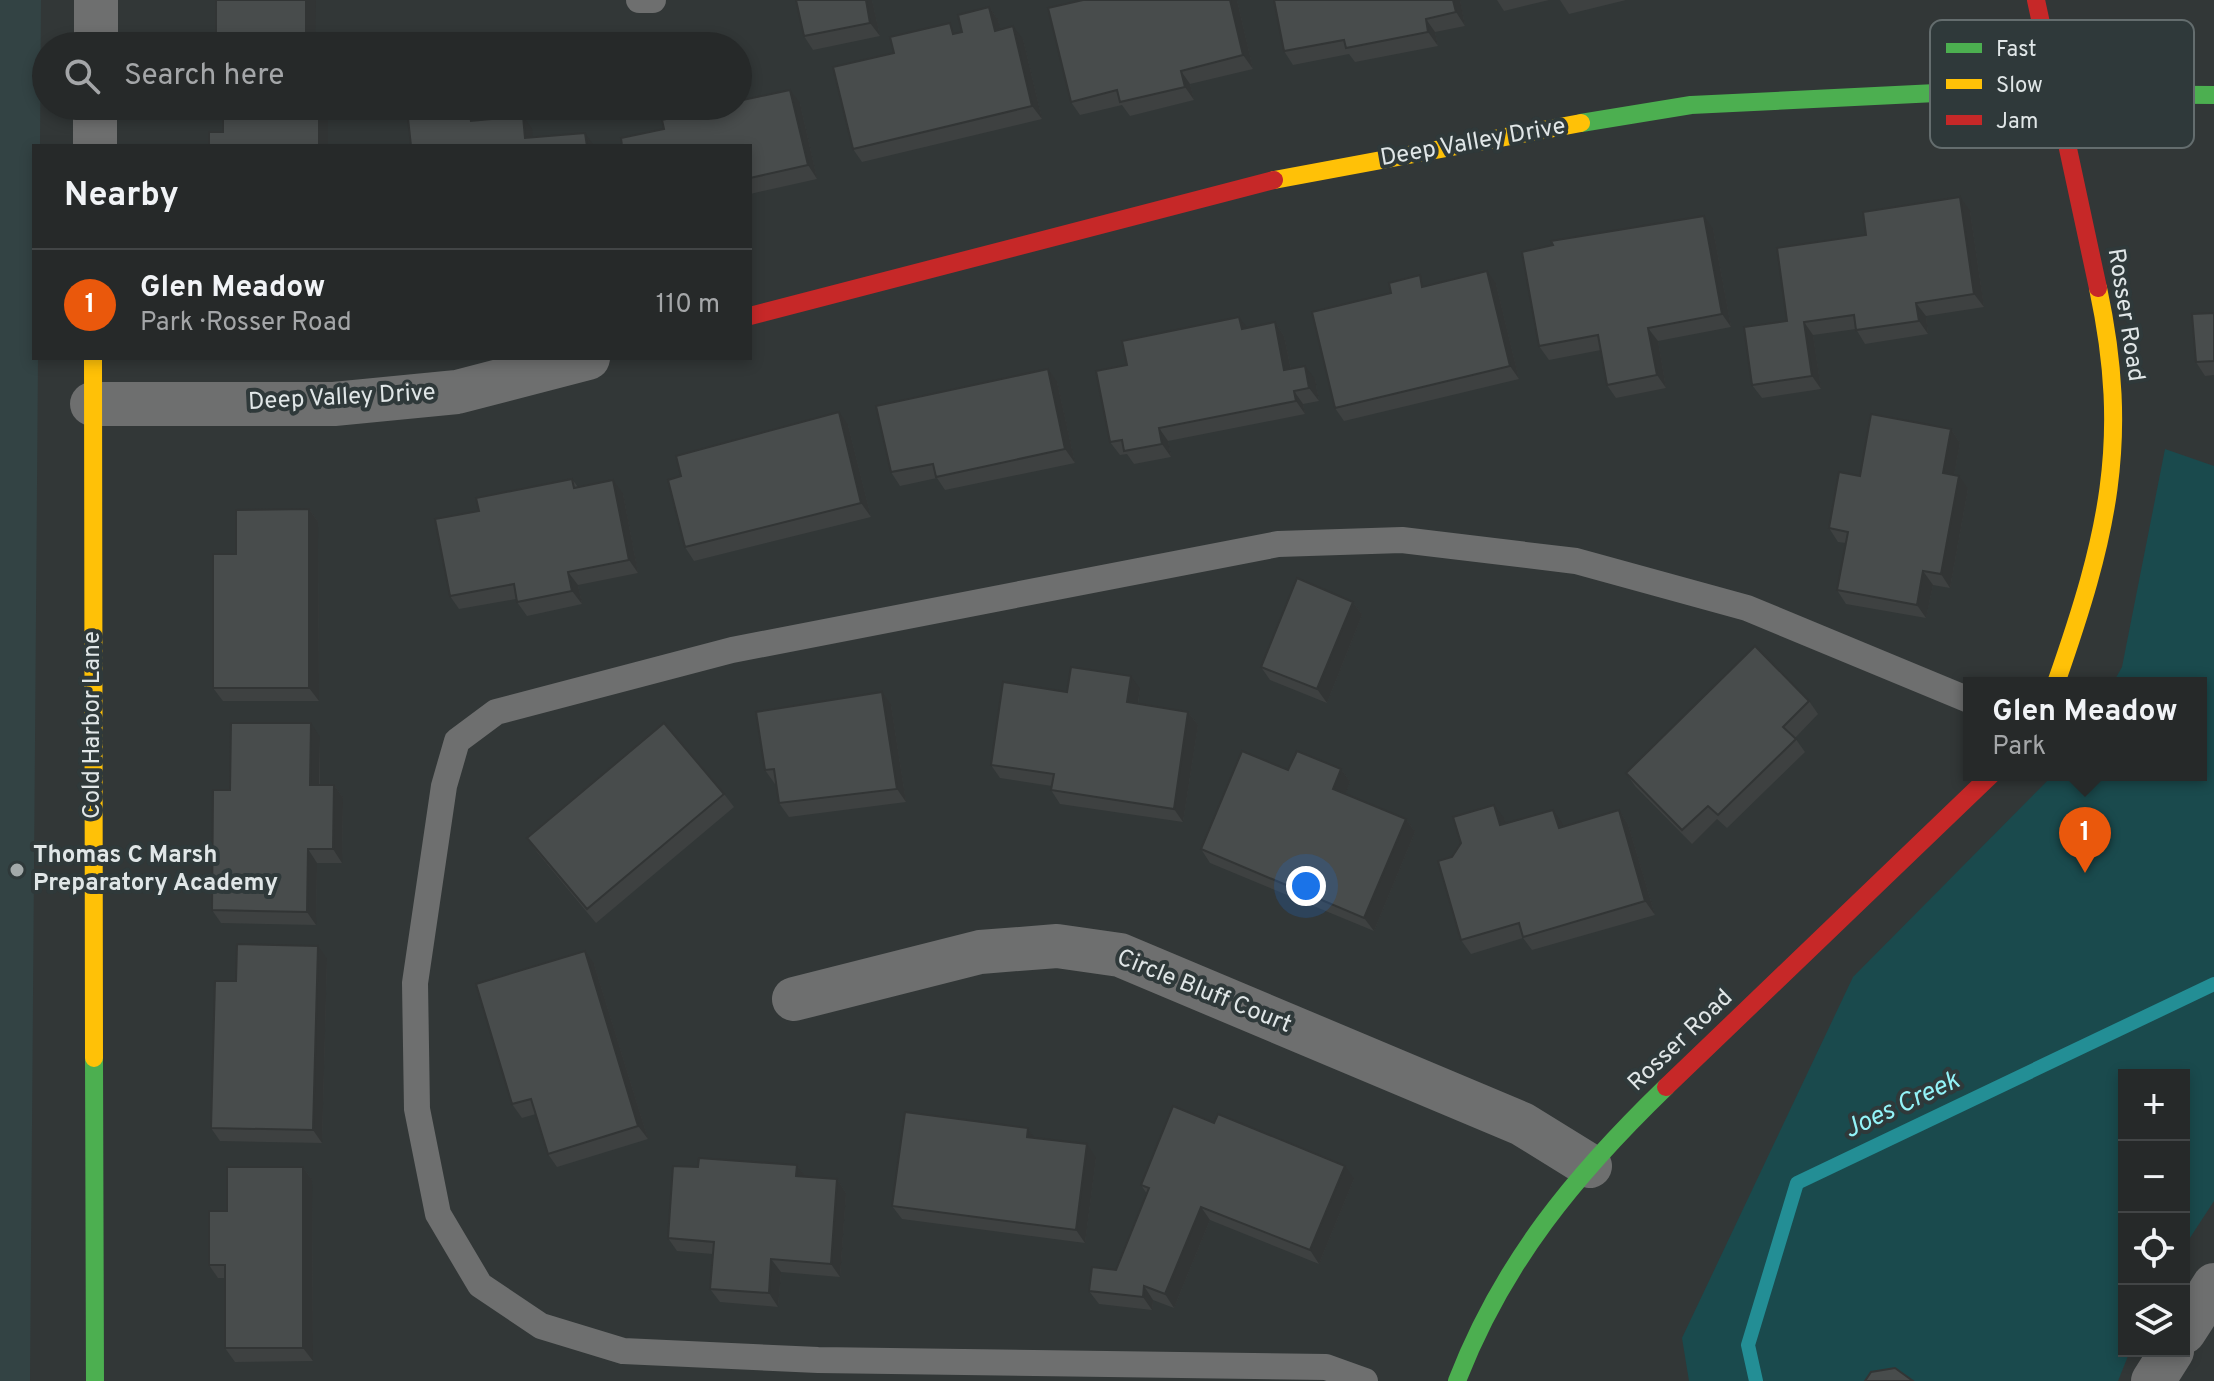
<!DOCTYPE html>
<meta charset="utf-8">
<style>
:root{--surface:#262929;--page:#323535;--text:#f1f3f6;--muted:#a4a6a8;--line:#424546;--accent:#ea580c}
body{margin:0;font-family:Overpass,sans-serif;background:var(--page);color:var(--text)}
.controls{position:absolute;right:24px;bottom:24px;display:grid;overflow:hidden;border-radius:0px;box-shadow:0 4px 12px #0003}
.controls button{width:72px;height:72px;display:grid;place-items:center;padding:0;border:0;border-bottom:2px solid var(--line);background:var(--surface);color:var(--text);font:40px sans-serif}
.you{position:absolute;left:1306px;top:886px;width:28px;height:28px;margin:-20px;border:6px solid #fff;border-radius:50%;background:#1a73e8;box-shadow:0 0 0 12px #1a73e833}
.badge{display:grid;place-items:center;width:52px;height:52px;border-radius:50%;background:var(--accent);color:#fff;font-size:26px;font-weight:700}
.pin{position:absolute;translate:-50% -66px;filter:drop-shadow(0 2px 4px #0008)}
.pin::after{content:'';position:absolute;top:42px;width:28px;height:24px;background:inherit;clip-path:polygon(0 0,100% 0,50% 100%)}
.popup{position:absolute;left:1963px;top:677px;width:244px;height:104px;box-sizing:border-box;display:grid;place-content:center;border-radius:0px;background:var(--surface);filter:drop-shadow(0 2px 6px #0005);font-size:26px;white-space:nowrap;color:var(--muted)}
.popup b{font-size:30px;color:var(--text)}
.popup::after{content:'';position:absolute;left:50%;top:100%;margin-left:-16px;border:16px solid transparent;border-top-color:var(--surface)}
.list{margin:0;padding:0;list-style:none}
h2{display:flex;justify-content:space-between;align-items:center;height:104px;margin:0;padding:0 32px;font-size:34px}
h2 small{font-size:26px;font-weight:400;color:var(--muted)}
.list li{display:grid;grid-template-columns:52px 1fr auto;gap:24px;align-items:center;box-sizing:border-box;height:112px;padding:0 32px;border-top:2px solid var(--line)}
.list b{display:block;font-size:30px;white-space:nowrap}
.list p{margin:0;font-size:26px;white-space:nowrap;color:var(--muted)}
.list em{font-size:26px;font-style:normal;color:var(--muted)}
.icon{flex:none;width:44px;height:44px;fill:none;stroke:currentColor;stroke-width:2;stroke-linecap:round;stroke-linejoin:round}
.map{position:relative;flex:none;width:2214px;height:1381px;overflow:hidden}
.search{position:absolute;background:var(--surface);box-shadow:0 4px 12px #0003;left:32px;top:32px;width:720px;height:88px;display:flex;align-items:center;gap:20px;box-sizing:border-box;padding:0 28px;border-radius:44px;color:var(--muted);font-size:30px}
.panel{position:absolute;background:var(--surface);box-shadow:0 4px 12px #0003;left:32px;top:144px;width:720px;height:216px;border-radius:0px}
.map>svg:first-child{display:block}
</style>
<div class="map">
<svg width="2214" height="1381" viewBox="0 0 2214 1381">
<rect width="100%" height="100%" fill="#323737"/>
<path fill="#334344" d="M0 0H41L40 146H34V358H38L30 1381H0Z"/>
<path fill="#1a4a4d" d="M2165 449 2214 466V1201L2184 1247V1075H2124V1351H2130L2118 1381H1689L1682 1338 1853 977 2053 775H2201V683H2113L2122 667Z"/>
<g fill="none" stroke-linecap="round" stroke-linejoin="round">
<path stroke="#238e95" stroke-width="14" d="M1756 1381 1748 1345 1797 1183 2214 984"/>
<g stroke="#6e6f6f" stroke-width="26">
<path d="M639 0H653"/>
<path d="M1365 1381 1326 1367 818 1360 623 1351 541 1326 480 1285 438 1214 417 1109 415 983 444 786 457 741 496 712 732 650 1278 544 1402 540 1576 561 1747 608 1969 700"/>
</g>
<g stroke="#6e6f6f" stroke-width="44">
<path d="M96 46V0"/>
<path d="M95 146V106"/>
<path d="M92 404H334L457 392 588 358"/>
<path d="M794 999 980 952 1057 946 1120 955 1522 1124 1590 1166"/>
<path d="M2184 1332 2214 1285"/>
<path d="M2153 1381 2172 1351"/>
</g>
<g stroke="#4caf50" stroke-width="18">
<path d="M1581 123 1691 105 1936 93 2214 95"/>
<path d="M94 1058 95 1381"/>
<path d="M1457 1381C1503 1262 1575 1175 1666 1087"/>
</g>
<g stroke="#ffc107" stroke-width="18">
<path d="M1274 180 1581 123"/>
<path d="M93 358 94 1058"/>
<path d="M2056 683C2107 537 2131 442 2098 288"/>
</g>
<g stroke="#c62828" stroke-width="18">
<path d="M2036 0 2098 288"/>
<path d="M750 316 1274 180"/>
<path d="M1666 1087 1991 775"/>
</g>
</g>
<g fill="#3e4141">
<path d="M796 0H872L880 36 813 50 804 36Z"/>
<path d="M1083 0H1237L1253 69 1190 84 1194 100 1130 116 1122 105 1080 115 1071 102Z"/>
<path d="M1460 0 1465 26 1435 32 1438 46 1355 62 1349 54 1293 65 1284 51Z"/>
<path d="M1497 0H1549L1504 11Z"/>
<path d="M1560 0H1626L1569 14Z"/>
<path d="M989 7 998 20 1000 29 1023 39 1042 119 862 162 853 149 957 33 962 32Z"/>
<path d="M800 103 817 179 750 194V146Z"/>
<path d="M1970 211 1984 307 1926 316 1928 334 1865 344 1856 329 1813 335 1821 389 1762 398 1752 385 1787 321 1866 235Z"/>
<path d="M1713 229 1731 327 1658 341 1666 388 1616 398 1607 385 1601 350 1549 360 1539 346Z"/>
<path d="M1496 284 1519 379 1344 421 1335 408 1391 293 1427 286Z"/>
<path d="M2214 313V375L2205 376 2196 362Z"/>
<path d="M1275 322 1284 336 1291 369 1315 379 1319 401 1303 404 1305 414 1168 441 1171 457 1134 464 1127 454 1120 455 1110 442 1127 365 1247 328Z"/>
<path d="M1057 382 1075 463 945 490 937 478 900 486 891 472Z"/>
<path d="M848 425 871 517 694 561 685 547 681 476Z"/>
<path d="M1951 429 1960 443 1954 475 1968 489 1950 588 1933 585 1926 618 1846 604 1837 590 1846 543 1838 542 1829 528 1860 476Z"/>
<path d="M572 479 578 487 623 494 638 573 578 585 582 604 527 616 517 602 516 599 459 609 450 596 479 511Z"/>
<path d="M309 509 318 522 319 701H223L213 688 236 554Z"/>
<path d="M1353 602 1362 615 1327 703 1270 680 1261 667Z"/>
<path d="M1140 689 1138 704 1188 712 1198 725 1183 822 1060 804 1051 790 1052 786 1000 778 991 765 1067 692Z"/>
<path d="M1809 701 1818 714 1795 738 1805 752 1727 828 1717 819 1692 844 1635 786 1626 773Z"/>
<path d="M891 705 906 802 789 817 779 803 776 784H775L765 770Z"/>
<path d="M320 737V785H334L343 798 342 863H317L316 925 221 923 212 910 230 790Z"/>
<path d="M1341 769 1350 782 1345 794 1406 819 1415 832 1374 931 1210 863 1201 849 1288 770Z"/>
<path d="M724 794 734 807 596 923 537 852 527 838Z"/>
<path d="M1553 810 1563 827 1619 810 1628 824 1655 915 1532 950 1523 938 1471 954 1461 940 1452 857 1504 818 1505 823Z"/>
<path d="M327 959 322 1143 220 1141 211 1128 236 981Z"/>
<path d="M594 964 648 1139 557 1167 548 1154 536 1114 522 1118 512 1104Z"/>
<path d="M1028 1128 1034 1138 1096 1158 1085 1243 902 1219 892 1206Z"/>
<path d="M797 1165 805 1177 837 1179 846 1193 840 1277 781 1272 778 1307 720 1302 710 1289 713 1254 677 1251 668 1238 698 1167Z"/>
<path d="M303 1167 312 1180 313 1361 235 1362 225 1348V1278H218L209 1265 227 1211Z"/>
<path d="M1354 1179 1319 1264 1210 1220 1174 1308 1153 1300 1152 1310 1099 1304 1089 1291 1116 1270 1147 1194 1141 1185Z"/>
</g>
<g fill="#323535">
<path d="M306 0H316L315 46H306Z"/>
<path d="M866 0H872L880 36 870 23Z"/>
<path d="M1230 0H1237L1253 69 1243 55Z"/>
<path d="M1453 0H1460L1465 26 1456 12Z"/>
<path d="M989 7 998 20 1004 44 995 31Z"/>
<path d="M1426 19 1435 32 1438 46 1428 32Z"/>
<path d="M1013 26 1023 39 1042 119 1032 106Z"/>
<path d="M1181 71 1190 84 1194 100 1185 87Z"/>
<path d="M790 90 800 103 817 179 808 165Z"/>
<rect x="319" y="106" width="9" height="40"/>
<path d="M523 116 532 129 533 146 525 138Z"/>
<path d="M585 133 594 146H587Z"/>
<path d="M1960 197 1970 211 1984 307 1974 294Z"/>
<path d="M1704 216 1713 229 1731 327 1722 314Z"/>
<path d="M1487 271 1496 284 1519 379 1510 366Z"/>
<path d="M1916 303 1926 316 1928 334 1919 321Z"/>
<path d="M1239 317 1249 330 1242 329Z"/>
<path d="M1275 322 1284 336 1294 384 1284 370Z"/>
<path d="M1804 322 1813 335 1821 389 1812 376Z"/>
<path d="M1648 328 1658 341 1666 388 1657 375Z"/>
<path d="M1305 366 1315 379 1319 401 1309 388Z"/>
<path d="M1048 369 1057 382 1075 463 1065 449Z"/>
<path d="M1294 391 1303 404 1305 414 1296 401Z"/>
<path d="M839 412 848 425 871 517 861 503Z"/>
<path d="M1159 428 1168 441 1171 457 1162 444Z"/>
<path d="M1951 429 1960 443 1952 486 1943 473Z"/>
<path d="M1959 476 1968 489 1950 588 1941 574Z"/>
<path d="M613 480 623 494 638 573 629 560Z"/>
<path d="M309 509 318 522 319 701 309 688Z"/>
<path d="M1923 571 1933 585 1926 618 1917 605Z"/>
<path d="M568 572 578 585 582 604 572 591Z"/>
<path d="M1353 602 1362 615 1327 703 1317 689Z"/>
<path d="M1131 676 1140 689 1136 715 1127 702Z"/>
<path d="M882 692 891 705 906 802 897 789Z"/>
<path d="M1188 712 1198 725 1183 822 1174 809Z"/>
<path d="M311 723 320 737 319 798 310 785Z"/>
<path d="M1341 769 1350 782 1342 802 1333 789Z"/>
<path d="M334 785 343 798 342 863 333 849Z"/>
<path d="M1494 805 1504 818 1510 838 1500 825Z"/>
<path d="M1553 810 1562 823 1568 841 1559 828Z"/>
<path d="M1619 810 1628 824 1655 915 1645 901Z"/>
<path d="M1406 819 1415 832 1374 931 1364 918Z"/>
<path d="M308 849 317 863 316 925 307 912Z"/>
<path d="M318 946 327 959 322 1143 313 1130Z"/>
<path d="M585 951 594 964 648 1139 638 1126Z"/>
<path d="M1028 1128 1037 1142 1027 1137Z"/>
<path d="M1087 1144 1096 1158 1085 1243 1076 1230Z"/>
<path d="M797 1165 806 1178 796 1176Z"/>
<path d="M1345 1166 1354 1179 1319 1264 1310 1250Z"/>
<path d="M303 1167 312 1180 313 1361 303 1348Z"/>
<path d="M837 1179 846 1193 840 1277 831 1264Z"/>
<path d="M1201 1207 1210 1220 1174 1308 1165 1294Z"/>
<path d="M771 1259 781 1272 778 1307 769 1293Z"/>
<path d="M1144 1286 1153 1300 1152 1310 1143 1297Z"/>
</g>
<g fill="#484c4c" stroke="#323535" stroke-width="2">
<rect x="216" y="0" width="90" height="46"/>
<path d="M796 0H866L870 23 804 36Z"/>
<path d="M1083 0H1230L1243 55 1181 71 1185 87 1120 102 1117 90 1071 102 1048 8Z"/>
<path d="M1274 0H1453L1456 12 1426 19 1428 32 1346 48 1344 40 1284 51Z"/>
<path d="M989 7 995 31 1013 26 1032 106 853 149 833 67 894 53 890 37 950 23 953 34 962 32 958 15Z"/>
<path d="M790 90 808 165 750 178V146H622L621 138 664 129 662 120 686 114 684 106H738V101Z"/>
<path d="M223 106H319V146H209V132H223Z"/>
<path d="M470 113 471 121 523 116 525 138 585 133 587 146H411L408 118Z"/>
<path d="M1960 197 1974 294 1916 303 1919 321 1856 330 1854 315 1804 322 1812 376 1752 385 1744 327 1787 321 1777 248 1866 235 1863 212Z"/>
<path d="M1704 216 1722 314 1648 328 1657 375 1607 385 1598 335 1539 346 1522 252 1553 245 1551 241Z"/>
<path d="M1487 271 1510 366 1335 408 1312 312 1391 293 1389 283 1420 275 1422 287Z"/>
<path d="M2214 313V361L2196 362 2192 314Z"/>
<path d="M1239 317 1242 329 1275 322 1284 370 1305 366 1309 388 1294 391 1296 401 1159 428 1162 444 1124 451 1122 440 1110 442 1096 371 1127 365 1122 341Z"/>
<path d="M1048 369 1065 449 936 477 933 464 891 472 876 406Z"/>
<path d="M839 412 861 503 685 547 668 480 681 476 676 456Z"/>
<path d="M1871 414 1951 429 1943 473 1959 476 1941 574 1923 571 1917 605 1837 590 1848 532 1829 528 1839 472 1860 476Z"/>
<path d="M572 479 574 488 613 480 629 560 568 572 572 591 517 602 514 584 450 596 435 519 479 511 476 498Z"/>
<path d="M309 509V688H213V554H236V510Z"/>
<path d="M1297 578 1353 602 1317 689 1261 667Z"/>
<path d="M1755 646 1809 701 1783 727 1796 739 1718 815 1708 806 1682 830 1626 773Z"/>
<path d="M1071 667 1131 676 1127 702 1188 712 1174 809 1051 790 1054 774 991 765 1003 682 1067 692Z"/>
<path d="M882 692 897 789 779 803 774 769 765 770 756 712Z"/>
<path d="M231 723H311L310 785H334L333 849H308L307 912 212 910 213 790H230Z"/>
<path d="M664 723 724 794 587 909 527 838Z"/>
<path d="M1242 751 1288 770 1297 751 1341 769 1333 789 1406 819 1364 918 1201 849Z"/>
<path d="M1494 805 1500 825 1553 810 1559 828 1619 810 1645 901 1523 937 1519 923 1461 940 1438 861 1452 857 1461 843 1453 817Z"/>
<path d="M237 944 318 946 313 1130 211 1128 215 981H236Z"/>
<path d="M585 951 638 1126 548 1154 531 1099 512 1104 476 984Z"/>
<path d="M1173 1106 1214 1123 1218 1114 1345 1166 1310 1250 1201 1207 1165 1294 1144 1286 1143 1297 1089 1291 1092 1267 1116 1270 1149 1188 1141 1185Z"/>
<path d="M905 1112 1028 1128 1027 1137 1087 1144 1076 1230 892 1206Z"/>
<path d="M699 1158 797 1165 796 1176 837 1179 831 1264 771 1259 769 1293 710 1289 714 1242 668 1238 673 1166 698 1167Z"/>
<path d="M227 1167H303V1348H225V1265H209V1211H227Z"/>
<path d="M1895 1368 1913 1381H1865L1871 1372Z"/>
</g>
<circle fill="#a3a9a9" stroke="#2f393a" stroke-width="3" cx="17" cy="870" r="8"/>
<g text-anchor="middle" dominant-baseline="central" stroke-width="8" stroke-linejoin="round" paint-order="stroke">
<g font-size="24" fill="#e0e6e7" stroke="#2f393a">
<text transform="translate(1473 143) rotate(-10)">Deep Valley Drive</text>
<text transform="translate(2125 315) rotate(81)">Rosser Road</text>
<text transform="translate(342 398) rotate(-3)">Deep Valley Drive</text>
<text transform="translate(93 725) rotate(-90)">Cold Harbor Lane</text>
<text transform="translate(1204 992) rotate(22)">Circle Bluff Court</text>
<text transform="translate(1681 1041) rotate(-44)">Rosser Road</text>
</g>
<g font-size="24" font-weight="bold" fill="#e0e6e7" stroke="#2f393a" text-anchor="start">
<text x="33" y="856">Thomas C Marsh<tspan x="33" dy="28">Preparatory Academy</tspan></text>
</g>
<g font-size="26" font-style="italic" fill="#93f3f8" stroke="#2f393a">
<text transform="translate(1902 1106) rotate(-25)">Joes Creek</text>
</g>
</g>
<rect x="1930" y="20" width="264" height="128" rx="12" fill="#2f393a" stroke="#646d6e" stroke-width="2"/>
<rect x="1946" y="43" width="36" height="10" fill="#4caf50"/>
<rect x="1946" y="79" width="36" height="10" fill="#ffc107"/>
<rect x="1946" y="115" width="36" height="10" fill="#c62828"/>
<g font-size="22" fill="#e0e6e7">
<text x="1996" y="56">Fast</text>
<text x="1996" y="92">Slow</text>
<text x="1996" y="128">Jam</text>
</g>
</svg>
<div class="controls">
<button>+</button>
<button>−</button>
<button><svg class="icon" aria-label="locate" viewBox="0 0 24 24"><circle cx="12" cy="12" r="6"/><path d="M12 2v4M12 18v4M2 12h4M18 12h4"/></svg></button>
<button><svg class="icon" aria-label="layers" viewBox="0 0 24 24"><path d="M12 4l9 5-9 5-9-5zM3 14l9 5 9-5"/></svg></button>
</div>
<div class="you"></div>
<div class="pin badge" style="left:2085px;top:873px">1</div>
<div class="popup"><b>Glen Meadow</b>Park</div>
<div class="search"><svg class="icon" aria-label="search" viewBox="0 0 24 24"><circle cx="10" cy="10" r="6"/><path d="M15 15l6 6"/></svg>Search here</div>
<section class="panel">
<h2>Nearby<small></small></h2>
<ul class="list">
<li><span class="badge">1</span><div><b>Glen Meadow</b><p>Park · Rosser Road</p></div><em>110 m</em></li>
</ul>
</section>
</div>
